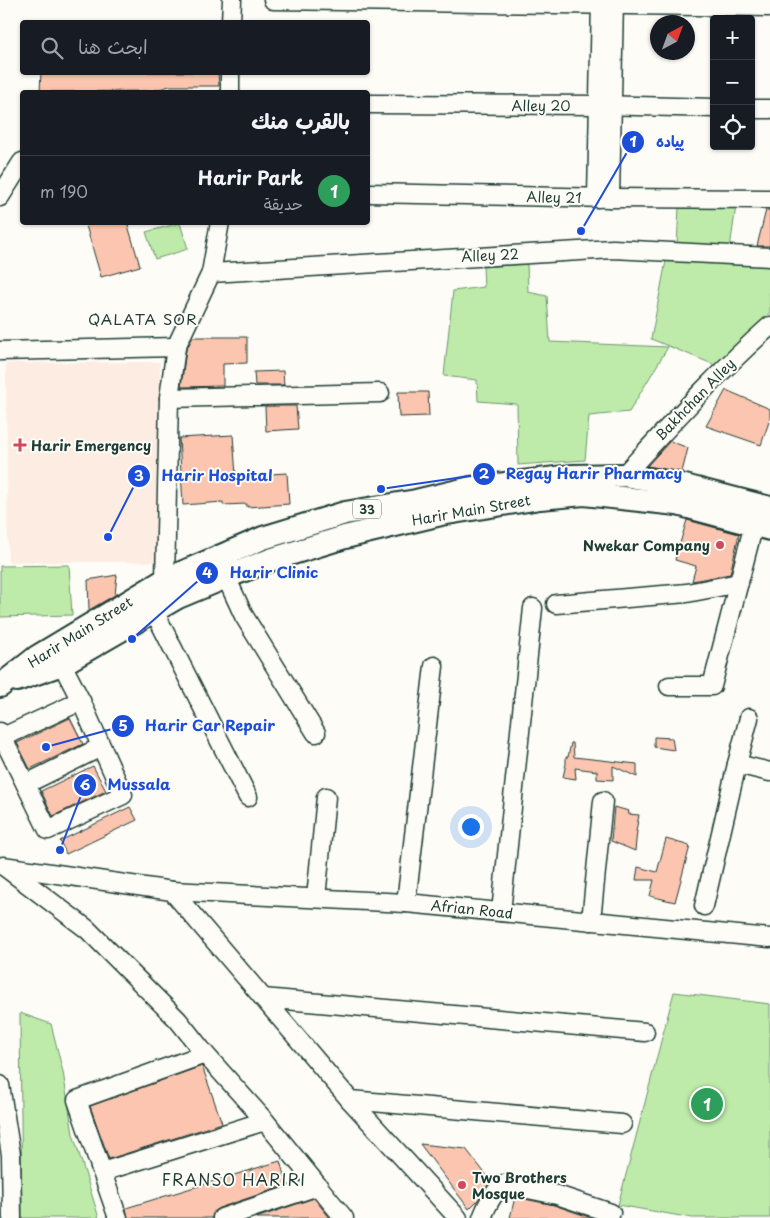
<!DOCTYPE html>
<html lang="ar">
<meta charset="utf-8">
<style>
:root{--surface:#171b24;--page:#20242c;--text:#f1f3f6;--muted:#9ea1a6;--line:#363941;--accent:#1a73e8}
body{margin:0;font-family:"Playpen Sans","Playpen Sans Arabic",sans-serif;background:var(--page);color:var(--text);direction:rtl}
.controls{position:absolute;right:15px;top:15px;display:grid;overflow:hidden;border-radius:5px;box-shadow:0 1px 4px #0004}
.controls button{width:45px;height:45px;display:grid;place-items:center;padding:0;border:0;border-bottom:1px solid var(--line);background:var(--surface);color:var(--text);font:25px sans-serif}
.compass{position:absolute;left:650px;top:15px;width:45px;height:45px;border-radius:50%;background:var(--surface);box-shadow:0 1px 4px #0004;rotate:41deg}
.you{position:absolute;left:470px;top:826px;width:18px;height:18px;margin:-12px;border:4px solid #fff;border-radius:50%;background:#1a73e8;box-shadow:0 0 0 8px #1a73e833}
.badge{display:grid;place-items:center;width:32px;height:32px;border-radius:50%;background:var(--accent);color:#fff;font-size:16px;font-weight:700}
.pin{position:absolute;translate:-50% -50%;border:2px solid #fff;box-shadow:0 1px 5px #0006}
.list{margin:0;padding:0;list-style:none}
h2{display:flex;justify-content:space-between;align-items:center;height:65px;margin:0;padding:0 20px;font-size:21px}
h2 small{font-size:16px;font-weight:400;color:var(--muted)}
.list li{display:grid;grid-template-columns:32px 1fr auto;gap:15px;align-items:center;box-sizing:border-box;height:70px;padding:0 20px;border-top:1px solid var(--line)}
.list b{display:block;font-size:19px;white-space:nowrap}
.list p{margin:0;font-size:16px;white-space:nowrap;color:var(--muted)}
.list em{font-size:16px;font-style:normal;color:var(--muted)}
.icon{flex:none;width:28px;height:28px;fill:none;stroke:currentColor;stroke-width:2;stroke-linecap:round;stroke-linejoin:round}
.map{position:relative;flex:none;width:770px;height:1218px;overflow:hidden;direction:ltr}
.search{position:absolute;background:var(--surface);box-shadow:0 1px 4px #0004;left:20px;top:20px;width:350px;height:55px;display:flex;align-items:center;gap:12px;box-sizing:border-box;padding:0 18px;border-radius:5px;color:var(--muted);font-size:19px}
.panel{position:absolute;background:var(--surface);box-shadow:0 1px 4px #0004;left:20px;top:90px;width:350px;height:135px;border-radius:5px;direction:rtl}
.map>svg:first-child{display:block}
</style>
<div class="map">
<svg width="770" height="1218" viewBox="0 0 770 1218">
<rect width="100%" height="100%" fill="#fdfcf7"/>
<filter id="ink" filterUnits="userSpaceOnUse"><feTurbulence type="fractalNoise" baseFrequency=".02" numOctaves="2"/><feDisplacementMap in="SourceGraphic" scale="10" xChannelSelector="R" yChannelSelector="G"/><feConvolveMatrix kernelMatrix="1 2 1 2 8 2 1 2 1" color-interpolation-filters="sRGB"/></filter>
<g filter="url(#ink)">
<path fill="#fdece1" d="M160 362 161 562H8L6 363Z"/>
<g fill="#beeba9" stroke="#6e946e">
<path d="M736 206 730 248 677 246 679 207Z"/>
<path d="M180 223 188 249 155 259 146 232Z"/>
<path d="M666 261 753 264 770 267V312L720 367 651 339Z"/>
<path d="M527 264 528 292 547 296 550 342 668 347 629 412 589 416 585 460 518 465 517 404 478 401 477 380 444 376 453 291 484 287 483 267Z"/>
<path d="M69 565 72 615 0 617V566Z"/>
<path d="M674 992 770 1004V1218H692L618 1205Z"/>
<path d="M20 1013 51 1024 63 1072 73 1134 99 1218H22Z"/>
</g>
<g fill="#fcc5af" stroke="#1f3d34">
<path d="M41 72H218L219 86H170L152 91 40 92Z"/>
<path d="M766 210H770V246H757Z"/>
<path d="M85 222H127L140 266 101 277Z"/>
<path d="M193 337H247V363L223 364V386L181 387 186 350Z"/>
<path d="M283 371 284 385H255L254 372Z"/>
<path d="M726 390 770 409V419L761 445 706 426Z"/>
<path d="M398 392H428L429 416 399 417Z"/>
<path d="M265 406H296L298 429 266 431Z"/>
<path d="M233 435 236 476 287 473 289 504 247 507V504L223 505V502L183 505 179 438Z"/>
<path d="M670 441 688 448 682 472 647 466Z"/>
<path d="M687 520 739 534 730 574 692 581 696 566 675 560Z"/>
<path d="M117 575 115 595 89 610 88 580Z"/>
<path d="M70 718 83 744 30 769 17 743Z"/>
<path d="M654 737 672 738 674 750 654 747Z"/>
<path d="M571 743H573L574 757 637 764V777L613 766V780L597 779V771L575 768 576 779 563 777 566 764V757H568Z"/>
<path d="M93 766 106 791 53 816 41 791Z"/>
<path d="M130 807 137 820 66 854 60 841Z"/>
<path d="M614 807 629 811 628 814 639 815 636 831H637L635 851 611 841Z"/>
<path d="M666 839 690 846 675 902 650 896 654 880H636L638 867 657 872Z"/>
<path d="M202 1066 222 1123 109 1159 90 1106Z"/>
<path d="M420 1144 466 1149 491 1181 478 1200 469 1209Z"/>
<path d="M280 1161 287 1185 219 1208 214 1211 212 1218H128L126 1208Z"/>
<path d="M515 1197 554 1205 592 1218H510Z"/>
<path d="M314 1198 330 1218H256Z"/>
</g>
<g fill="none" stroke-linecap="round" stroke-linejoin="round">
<g stroke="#1f3d34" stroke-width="21">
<g id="minor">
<path d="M273 0 770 7"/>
<path d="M231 22 232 0"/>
<path d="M230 92V72"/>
<path d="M368 104 599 105 714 108"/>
<path d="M751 109H770"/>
<path d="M368 193 610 198 770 199"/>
<path d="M0 197 22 162"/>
<path d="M597 198 601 0"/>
<path d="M610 198 614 0"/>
<path d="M211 273 613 249 770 257"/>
<path d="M0 351 176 347"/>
<path d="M169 398 380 393"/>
<path d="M624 475C672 423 717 373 770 326"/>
<path d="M226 577 244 616 316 733"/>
<path d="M165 580 169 398 176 347 211 273 220 222"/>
<path d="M556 604 687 593 739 583"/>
<path d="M154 611 248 797"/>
<path d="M669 686H712L754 524"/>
<path d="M0 732 48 830 123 795 81 701 62 664"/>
<path d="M3 737 81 701"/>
<path d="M737 764 749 718"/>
<path d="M26 784 101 747"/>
<path d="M3 866 172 891 350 1100 622 1124"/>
<path d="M5 867 87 929 178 1020 205 1054 77 1100 118 1218"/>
<path d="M172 891 406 903 770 938"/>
<path d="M316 898 326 797"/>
<path d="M406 903 434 666"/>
<path d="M704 906 737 764 770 772"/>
<path d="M501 912 533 608"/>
<path d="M591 921 603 801"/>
<path d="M263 998 645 1032"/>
<path d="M0 1085 11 1155 12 1218"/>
<path d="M350 1100 458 1218"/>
<path d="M102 1172 265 1121 205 1054"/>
<path d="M318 1186 344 1218"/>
<path d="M222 1218 318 1186 265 1121"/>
<path d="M482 1218C487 1205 493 1192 504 1184L557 1195 611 1213"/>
</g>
</g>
<g stroke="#1f3d34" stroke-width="26">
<g id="major">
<path d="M17 680 62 664 178 597 226 577 273 559 345 537 441 514 540 498 584 494 677 504 770 529"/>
<path d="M0 686 37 657 165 580 263 538 345 513 416 501 471 488 573 476 624 475 677 484 770 508"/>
</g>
</g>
<use href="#minor" stroke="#fdfcf7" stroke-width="18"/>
<use href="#major" stroke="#fdfcf7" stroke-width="22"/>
</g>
</g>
<g fill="#d1495b" stroke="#fdfcf7" stroke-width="2">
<path d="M17.5 437.5h5v5h5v5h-5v5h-5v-5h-5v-5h5z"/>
<circle cx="720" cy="545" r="5"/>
<circle cx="462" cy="1185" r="5"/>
</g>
<g text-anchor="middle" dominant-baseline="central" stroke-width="4" stroke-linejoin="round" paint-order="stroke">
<rect fill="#fdfcf7" stroke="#62766e" stroke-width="1" x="353" y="499.5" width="28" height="19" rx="4"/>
<g font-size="12" font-weight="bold" fill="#1f3d34">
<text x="367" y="509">33</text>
</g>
<g font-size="14" fill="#1f3d34" stroke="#fdfcf7">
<text x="541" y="105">Alley 20</text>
<text transform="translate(554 197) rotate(1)">Alley 21</text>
<text transform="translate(490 255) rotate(-3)">Alley 22</text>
<text transform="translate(695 399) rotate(-46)">Bakhchan Alley</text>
<text transform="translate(471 510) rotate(-10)">Harir Main Street</text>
<text transform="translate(80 632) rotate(-32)">Harir Main Street</text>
<text transform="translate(472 909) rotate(6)">Afrian Road</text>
</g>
<g font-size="14" font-weight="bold" fill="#1f3d34" stroke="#fdfcf7" text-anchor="start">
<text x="31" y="445">Harir Emergency</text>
<text x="710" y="545" text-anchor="end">Nwekar Company</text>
<text x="472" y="1177">Two Brothers<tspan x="472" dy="16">Mosque</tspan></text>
</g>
<g font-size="15" letter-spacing="1" fill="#1f3d34" stroke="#fdfcf7">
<text x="143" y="318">QALATA SOR</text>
</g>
<g font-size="16" letter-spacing="1" fill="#1f3d34" stroke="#fdfcf7">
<text x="234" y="1179">FRANSO HARIRI</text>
</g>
</g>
<path fill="none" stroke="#1d4ed8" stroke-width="2" d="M581 231L633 142M381 489L484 474M108 537L139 476M132 639L207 573M46 747L123 726M60 850L85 785"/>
<g fill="#1d4ed8" stroke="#fdfcf7" stroke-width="2">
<circle cx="581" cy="231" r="5"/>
<circle cx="381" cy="489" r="5"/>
<circle cx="108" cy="537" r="5"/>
<circle cx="132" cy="639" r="5"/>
<circle cx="46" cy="747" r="5"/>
<circle cx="60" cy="850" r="5"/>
<circle cx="633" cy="142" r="12"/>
<circle cx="484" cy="474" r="12"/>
<circle cx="139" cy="476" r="12"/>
<circle cx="207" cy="573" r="12"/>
<circle cx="123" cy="726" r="12"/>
<circle cx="85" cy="785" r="12"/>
</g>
<g font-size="15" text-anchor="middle" font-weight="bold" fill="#fff">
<text x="633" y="147">1</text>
<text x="484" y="479">2</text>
<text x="139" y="481">3</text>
<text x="207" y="578">4</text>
<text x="123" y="731">5</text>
<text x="85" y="790">6</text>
</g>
<g font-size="15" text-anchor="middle" font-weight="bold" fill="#1d4ed8" stroke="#fdfcf7" stroke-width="4" stroke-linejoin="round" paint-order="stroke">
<text x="670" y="147">پیادە</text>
<text x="594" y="479">Regay Harir Pharmacy</text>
<text x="217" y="481">‌Harir Hospital</text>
<text x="274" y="578">Harir Clinic</text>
<text x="210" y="731">Harir Car Repair</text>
<text x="139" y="790">Mussala</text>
</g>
</svg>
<div class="controls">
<button>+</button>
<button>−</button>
<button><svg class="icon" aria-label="locate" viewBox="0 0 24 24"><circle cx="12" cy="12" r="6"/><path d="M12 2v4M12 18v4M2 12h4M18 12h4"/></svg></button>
</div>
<svg class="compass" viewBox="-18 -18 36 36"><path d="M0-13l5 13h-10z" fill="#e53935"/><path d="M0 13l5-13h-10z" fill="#9ea1a6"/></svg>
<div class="you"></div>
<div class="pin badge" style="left:707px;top:1104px;background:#2e9e5b">1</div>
<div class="search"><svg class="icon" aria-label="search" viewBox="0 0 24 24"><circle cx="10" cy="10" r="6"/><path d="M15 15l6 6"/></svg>ابحث هنا</div>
<section class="panel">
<h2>بالقرب منك<small></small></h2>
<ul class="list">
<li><span class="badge" style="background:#2e9e5b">1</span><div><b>Harir Park</b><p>حديقة</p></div><em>190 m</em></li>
</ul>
</section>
</div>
